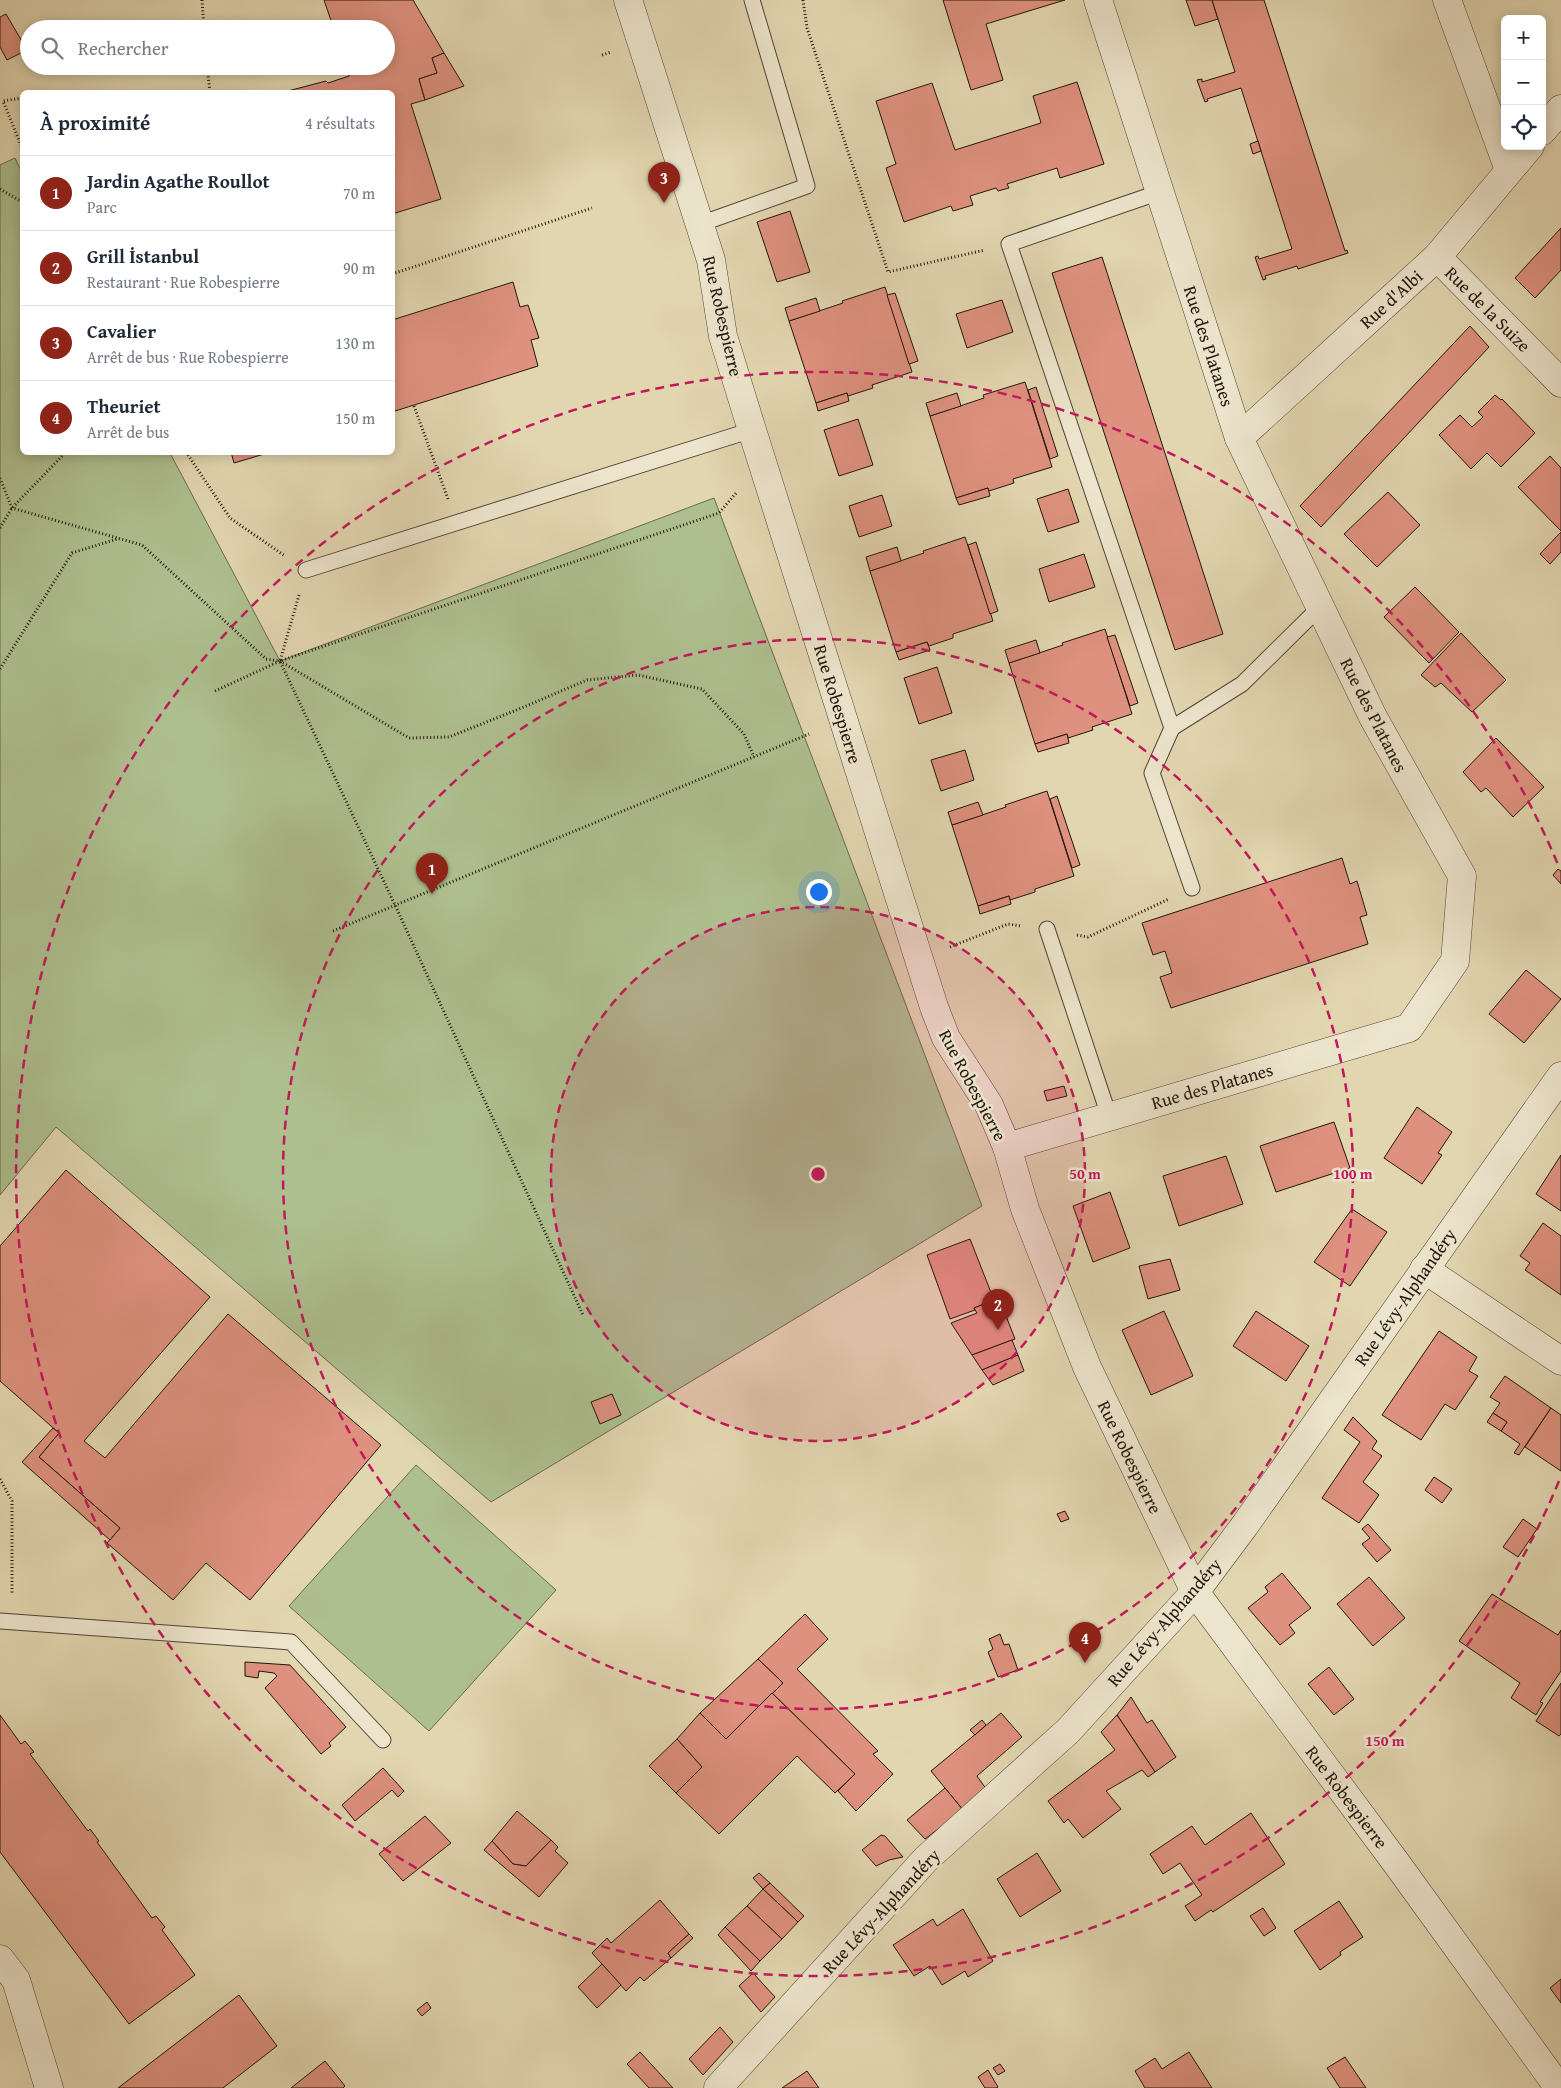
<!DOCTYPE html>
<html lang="fr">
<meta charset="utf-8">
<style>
:root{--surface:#fff;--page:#f6f6f7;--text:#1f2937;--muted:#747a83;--line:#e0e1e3;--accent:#8f2418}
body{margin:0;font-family:"Gentium Book Plus",serif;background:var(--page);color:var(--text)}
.controls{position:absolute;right:15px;top:15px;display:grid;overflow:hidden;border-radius:8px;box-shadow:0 2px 12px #0003}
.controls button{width:45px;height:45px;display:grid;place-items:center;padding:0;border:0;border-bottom:1px solid var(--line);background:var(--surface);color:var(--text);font:25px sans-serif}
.you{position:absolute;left:818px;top:891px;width:18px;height:18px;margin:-12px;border:4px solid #fff;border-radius:50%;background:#1a73e8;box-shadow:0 0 0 8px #1a73e833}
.badge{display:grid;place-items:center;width:32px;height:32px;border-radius:50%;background:var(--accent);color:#fff;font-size:16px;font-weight:700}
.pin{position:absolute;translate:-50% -41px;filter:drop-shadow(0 1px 2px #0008)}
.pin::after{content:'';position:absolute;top:26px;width:18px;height:15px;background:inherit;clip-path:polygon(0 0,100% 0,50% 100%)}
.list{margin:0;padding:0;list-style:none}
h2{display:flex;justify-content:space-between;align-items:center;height:65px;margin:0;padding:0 20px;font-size:21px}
h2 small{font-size:16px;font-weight:400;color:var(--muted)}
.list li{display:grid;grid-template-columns:32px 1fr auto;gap:15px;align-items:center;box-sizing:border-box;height:75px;padding:0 20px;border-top:1px solid var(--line)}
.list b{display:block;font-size:19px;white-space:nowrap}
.list p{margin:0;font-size:16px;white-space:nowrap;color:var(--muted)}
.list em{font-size:16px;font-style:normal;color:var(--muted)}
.icon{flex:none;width:28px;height:28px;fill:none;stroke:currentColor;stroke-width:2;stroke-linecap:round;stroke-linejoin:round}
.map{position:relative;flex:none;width:1561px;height:2088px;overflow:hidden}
.search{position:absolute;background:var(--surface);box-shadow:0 2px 12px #0003;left:20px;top:20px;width:375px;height:55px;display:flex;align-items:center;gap:12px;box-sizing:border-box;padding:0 18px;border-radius:28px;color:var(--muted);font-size:19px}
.panel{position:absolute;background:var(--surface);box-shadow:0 2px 12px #0003;left:20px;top:90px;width:375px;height:365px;border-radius:8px}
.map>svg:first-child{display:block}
</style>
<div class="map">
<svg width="1561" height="2088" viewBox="0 0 1561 2088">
<rect width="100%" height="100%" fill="#e2d6b0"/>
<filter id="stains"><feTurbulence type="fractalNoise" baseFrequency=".004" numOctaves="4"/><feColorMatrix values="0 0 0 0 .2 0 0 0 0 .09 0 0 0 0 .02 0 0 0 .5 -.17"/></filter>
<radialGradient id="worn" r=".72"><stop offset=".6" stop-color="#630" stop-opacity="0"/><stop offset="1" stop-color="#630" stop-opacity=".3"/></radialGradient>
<g fill="#aebf8f" stroke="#686a4e">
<path d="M15 158 22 173V452L170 453 280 661 714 498 982 1206 491 1502 56 1127 0 1195V165Z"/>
<path d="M416 1465 556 1590 429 1731 289 1606Z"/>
</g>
<g fill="#de917e" stroke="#22140c">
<path d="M324 0H413L444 53 432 58 437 73 419 79 425 100 411 104 441 199 392 214V92H284L326 81 328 83 349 76 346 66H386V29H334Z"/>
<path d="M943 0H1065L986 24 1003 80 971 90Z"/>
<path d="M1186 0H1212L1218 19 1195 26Z"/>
<path d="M1212 0H1264L1345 251 1347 250 1348 253 1298 269 1297 266 1265 276 1266 279 1263 280 1255 257 1258 256 1259 259 1292 249 1241 88 1207 99 1208 101 1205 102 1197 80 1202 79V82L1235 72Z"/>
<path d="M6 14 27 50 7 60 0 47V17Z"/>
<path d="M444 53 464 86 425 100 419 79 437 73 432 58Z"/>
<path d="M1077 82 1104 164 1060 178 1057 168 1007 184 1009 188 998 191 996 188 970 196 973 205 953 211 951 206 904 222 886 168 896 164 876 101 932 83 955 150 1041 123 1033 96Z"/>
<path d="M1258 141 1261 151 1253 154 1250 144Z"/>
<path d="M790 211 810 272 777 282 757 222Z"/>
<path d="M1561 228V270L1535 298 1515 278Z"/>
<path d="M1102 257 1223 634 1175 650 1052 273Z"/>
<path d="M513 282 520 307 528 305 539 338 531 340 538 366 392 412V320Z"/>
<path d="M885 287 912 372 872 385 873 388 848 396 847 393 816 403 789 321 843 303 842 301Z"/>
<path d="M895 293 918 361 909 364 887 295Z"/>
<path d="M816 298 820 311 789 321 785 308Z"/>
<path d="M1002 300 1013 332 967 348 956 314Z"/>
<path d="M1470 326 1489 347 1321 527 1300 506Z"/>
<path d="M1025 382 1052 467 1013 479 1014 483 989 491 988 488 956 498 930 416 984 398 983 395Z"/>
<path d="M1036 387 1058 456 1050 459 1028 390Z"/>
<path d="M847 393 849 401 818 411 816 403Z"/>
<path d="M957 393 961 406 930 416 926 403Z"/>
<path d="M1495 395 1501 400 1502 399 1535 433 1501 467 1487 453 1471 469 1439 435 1460 415 1472 427 1483 417 1478 412Z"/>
<path d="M858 419 873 465 839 476 824 430Z"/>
<path d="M231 452H271L234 463Z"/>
<path d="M1550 456 1561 468V531L1518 487Z"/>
<path d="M988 488 990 496 959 505 956 498Z"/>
<path d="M1068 489 1079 522 1048 532 1037 499Z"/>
<path d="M1388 492 1420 525 1377 567 1344 534Z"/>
<path d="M882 495 892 526 859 537 849 506Z"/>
<path d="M1561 532V552L1550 564 1540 554Z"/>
<path d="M965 537 993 621 953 634V638L929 646 927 642 896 652 870 571 924 553 923 551Z"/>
<path d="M976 542 998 611 990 614 968 545Z"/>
<path d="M897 547 901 561 870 571 866 557Z"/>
<path d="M1084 554 1095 587 1049 602 1039 569Z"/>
<path d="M1415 587 1459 632 1429 663 1384 617Z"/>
<path d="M1105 629 1132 714 1092 727 1093 730 1068 738 1067 734 1035 744 1009 663 1063 645 1062 643Z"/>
<path d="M1461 633 1506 680 1472 712 1441 683 1435 687 1421 675Z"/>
<path d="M1115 635 1138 703 1130 706 1107 637Z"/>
<path d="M1036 640 1040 653 1009 663 1005 650Z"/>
<path d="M927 642 930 650 899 660 896 652Z"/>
<path d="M937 667 952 713 919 724 904 678Z"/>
<path d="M1067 734 1069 743 1038 752 1035 744Z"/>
<path d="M1496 738 1544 787 1513 817 1486 788 1481 792 1463 772Z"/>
<path d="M965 750 974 780 941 791 931 760Z"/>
<path d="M1047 791 1074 876 1035 889V892L1010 900 1009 896 978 906 952 825 1006 807 1005 805Z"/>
<path d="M1057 796 1080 865 1072 868 1050 799Z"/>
<path d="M978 802 983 815 952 825 948 812Z"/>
<path d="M1342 858 1350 884 1357 881 1367 915 1360 917 1368 944 1171 1008 1160 977 1172 973 1165 951 1153 955 1142 923Z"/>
<path d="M1558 869 1561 871V884L1553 875Z"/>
<path d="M1009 896 1011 904 980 914 978 906Z"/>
<path d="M1526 970 1561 999 1524 1043 1489 1014Z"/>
<path d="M1064 1086 1067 1096 1047 1101 1044 1091Z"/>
<path d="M1417 1107 1452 1132 1438 1153 1442 1155 1422 1184 1384 1158Z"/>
<path d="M1334 1122 1350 1168 1276 1192 1260 1146Z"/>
<path d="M1561 1155V1211L1536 1194Z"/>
<path d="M1226 1156 1243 1204 1179 1226 1163 1176Z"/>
<path d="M66 1170 210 1297 84 1441 105 1458 228 1314 381 1445 250 1600 206 1563 173 1600 107 1543 120 1528 39 1457 59 1433 0 1381V1246Z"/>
<path d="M1110 1192 1130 1248 1093 1262 1073 1206Z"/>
<path d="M1352 1209 1387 1232 1350 1286 1314 1262Z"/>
<path d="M1543 1223 1561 1236V1295L1525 1270 1530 1263 1520 1256Z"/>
<path d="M970 1239 994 1300 974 1308 975 1310 950 1319 927 1255Z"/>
<path d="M1170 1259 1180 1290 1148 1299 1139 1266Z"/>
<path d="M999 1298 1015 1339 972 1355 951 1323 977 1313 974 1308Z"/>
<path d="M1164 1311 1193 1376 1151 1395 1122 1330Z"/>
<path d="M1256 1311 1309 1346 1286 1381 1233 1346Z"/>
<path d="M1439 1331 1477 1357 1469 1371 1478 1376 1455 1410 1445 1404 1421 1440 1382 1415Z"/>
<path d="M1012 1340 1018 1355 982 1370 972 1355Z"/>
<path d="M1018 1355 1024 1371 993 1385 982 1370Z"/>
<path d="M1505 1376 1551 1408 1519 1455 1514 1453 1520 1444 1501 1431 1507 1422 1493 1413 1500 1403 1490 1397Z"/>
<path d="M612 1394 621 1415 600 1424 591 1402Z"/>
<path d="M1551 1408 1561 1415V1471L1525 1447Z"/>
<path d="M1493 1413 1507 1422 1501 1431 1487 1422Z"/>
<path d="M1353 1417 1377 1441 1372 1449 1382 1456 1363 1482 1379 1495 1359 1523 1322 1498 1360 1442 1344 1430Z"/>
<path d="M53 1428 59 1433 39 1457 120 1528 110 1540 22 1462Z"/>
<path d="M1434 1477 1452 1489 1442 1503 1425 1490Z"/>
<path d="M1065 1511 1069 1519 1061 1522 1057 1514Z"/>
<path d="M1523 1519 1537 1529 1518 1557 1503 1547Z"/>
<path d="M1368 1524 1391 1550 1377 1562 1362 1544 1370 1538 1362 1529Z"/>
<path d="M1282 1573 1311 1608 1289 1625 1295 1633 1280 1645 1248 1608 1268 1592 1265 1587Z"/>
<path d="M1369 1577 1405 1618 1373 1646 1337 1604Z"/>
<path d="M1492 1594 1558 1635 1561 1630V1671L1540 1702 1543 1703 1536 1715 1511 1698 1520 1683 1459 1641Z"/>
<path d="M805 1614 828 1639 797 1669 878 1751 873 1754 893 1774 856 1811 838 1791 855 1774 772 1693 783 1683 758 1659Z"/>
<path d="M1000 1634 1004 1645 1009 1644 1018 1670 998 1677 988 1652 993 1649 989 1639Z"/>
<path d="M758 1659 783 1683 726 1739 700 1713Z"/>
<path d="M245 1662 290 1665 346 1727 329 1743 331 1746 321 1754 265 1688 277 1676 274 1673 259 1671 258 1678 245 1676Z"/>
<path d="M1329 1667 1354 1699 1334 1715 1308 1684Z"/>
<path d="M1561 1683V1734L1559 1736 1536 1721Z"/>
<path d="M772 1693 855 1774 835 1793 797 1756 719 1834 676 1793 702 1767 677 1739 700 1713 726 1739Z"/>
<path d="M1131 1697 1147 1723 1152 1720 1176 1757 1155 1772 1117 1715Z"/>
<path d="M1001 1713 1022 1737 977 1776 987 1790 963 1810 931 1771Z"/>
<path d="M0 1715 21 1744 25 1741 34 1752 30 1754 88 1831 90 1829 99 1841 97 1842 152 1918 156 1916 165 1927 162 1930 195 1975 129 2024 0 1852Z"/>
<path d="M1117 1715 1155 1772 1148 1777 1142 1770 1106 1791 1121 1809 1083 1838 1068 1819 1064 1823 1048 1801 1115 1750 1101 1732Z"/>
<path d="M982 1720 986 1725 975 1735 970 1730Z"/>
<path d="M677 1739 702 1767 676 1793 649 1766Z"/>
<path d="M383 1768 404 1791 398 1797 392 1790 355 1821 342 1805Z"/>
<path d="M945 1788 963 1810 925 1839 907 1820Z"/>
<path d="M517 1811 551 1840 526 1866 513 1864 492 1841Z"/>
<path d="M1251 1813 1285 1864 1213 1912 1211 1910 1195 1921 1185 1906 1202 1895 1180 1863 1163 1874 1150 1854 1192 1826 1205 1845Z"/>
<path d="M425 1816 451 1843 403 1881 379 1854Z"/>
<path d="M881 1835 885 1836 903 1857 889 1860 876 1866 862 1850Z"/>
<path d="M551 1840 558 1847 555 1851 568 1863 539 1897 484 1850 492 1841 513 1864 526 1866Z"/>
<path d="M1037 1853 1061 1891 1020 1917 997 1879Z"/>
<path d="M759 1873 770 1883 763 1889 753 1878Z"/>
<path d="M770 1883 804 1916 798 1922 763 1889Z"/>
<path d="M763 1889 798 1922 782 1939 747 1906Z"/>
<path d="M660 1900 689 1934 668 1953 671 1958 644 1981 640 1977 626 1991 592 1953 607 1938 611 1943Z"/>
<path d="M1339 1901 1363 1937 1340 1952 1341 1955 1320 1970 1294 1931Z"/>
<path d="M747 1906 782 1939 760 1961 725 1927Z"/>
<path d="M1263 1908 1276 1928 1264 1936 1250 1916Z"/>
<path d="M963 1909 993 1961 968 1977 965 1971 942 1985 930 1966 914 1976 893 1945 933 1919 937 1926Z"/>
<path d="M725 1927 760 1961 751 1971 718 1935Z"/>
<path d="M689 1934 693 1938 671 1958 668 1953Z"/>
<path d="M602 1964 621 1985 597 2008 578 1987Z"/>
<path d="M753 1973 775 1997 761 2012 739 1986Z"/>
<path d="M1561 1979V2003L1550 1988Z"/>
<path d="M239 1995 277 2046 223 2088H118Z"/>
<path d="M427 2002 431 2008 422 2016 417 2010Z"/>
<path d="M720 2027 733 2042 703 2075 689 2059Z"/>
<path d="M640 2052 673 2088H649L627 2064Z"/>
<path d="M1189 2052 1212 2088H1145L1135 2071 1155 2058 1162 2069Z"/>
<path d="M1345 2057 1366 2088H1340L1327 2068Z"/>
<path d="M325 2061 345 2086 343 2088H291Z"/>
<path d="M1000 2064 1005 2071 998 2075 993 2068Z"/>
<path d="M988 2070 998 2087 997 2088H985L978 2077Z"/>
<path d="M807 2071 819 2088H782Z"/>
</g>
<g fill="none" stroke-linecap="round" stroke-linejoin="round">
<g stroke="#524435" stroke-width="17">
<g id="service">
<path d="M1160 192 1009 244 1172 728 1242 684 1320 607"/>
<path d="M700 224 807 186 752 0"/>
<path d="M306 570 752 430"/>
<path d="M1172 728 1152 773 1192 888"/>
<path d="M1047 929 1109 1116"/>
<path d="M0 1621 291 1642 383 1740"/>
</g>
</g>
<g stroke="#524435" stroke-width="29">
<g id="minor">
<path d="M1447 0 1509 170"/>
<path d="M1542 131 1561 109"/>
<path d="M1437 257 1561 383"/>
<path d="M1239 438 1437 257 1530 146"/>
<path d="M1007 1147 1409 1028 1455 961 1462 876 1373 717 1239 438 1098 0"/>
<path d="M1424 1269 1561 1361"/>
<path d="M0 1959 16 1980 49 2088"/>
<path d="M718 2088 926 1859 1068 1731 1195 1592"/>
</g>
</g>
<g stroke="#524435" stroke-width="29">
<g id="tertiary">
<path d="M628 0 711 260 723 336 752 430 934 1007 946 1038 989 1105 1007 1147 1025 1209 1087 1367 1195 1592 1397 1864 1559 2088"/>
<path d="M1195 1592 1245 1525 1561 1076"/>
</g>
</g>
<g stroke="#22140c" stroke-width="3" stroke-dasharray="1 2.5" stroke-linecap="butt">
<path d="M202 0 204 29"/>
<path d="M803 0 807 28 888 272 985 250"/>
<path d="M602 55 611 52"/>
<path d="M207 66 210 92"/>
<path d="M60 92H62"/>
<path d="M22 98 3 101 22 148"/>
<path d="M0 189 22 202"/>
<path d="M392 274 592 208"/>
<path d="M414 406 448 499"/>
<path d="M186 452 230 518 285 556"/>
<path d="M0 478 12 508 142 545 266 659 280 661 409 738 449 737 524 707 587 680 638 675 702 689 744 734 754 757"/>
<path d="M0 528 12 508 66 452"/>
<path d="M299 595 280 661 395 905 583 1315"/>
<path d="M0 669 72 553 117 539"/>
<path d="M215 691 280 661 719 513 737 492"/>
<path d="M333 931 809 734"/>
<path d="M1077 935 1088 937 1169 899"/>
<path d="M950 947 1008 924 1021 926"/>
<path d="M0 1479 12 1501V1595"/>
</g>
<use href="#service" stroke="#ece4cc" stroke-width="15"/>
<use href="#minor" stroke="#ece4cc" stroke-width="28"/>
<use href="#tertiary" stroke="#ece4cc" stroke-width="28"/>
</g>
<circle cx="818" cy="1174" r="267" fill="#c2185b" fill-opacity=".12"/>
<g fill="none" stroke="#c2185b" stroke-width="2.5" stroke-dasharray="9 6">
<circle cx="818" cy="1174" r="267"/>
<circle cx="818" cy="1174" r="535"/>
<path d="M1559 1481A802 802 0 1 1 1559 867"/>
</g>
<g text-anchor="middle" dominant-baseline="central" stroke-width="5" stroke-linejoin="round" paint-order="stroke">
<g font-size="18" fill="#22140c" stroke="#ece4cc">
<text transform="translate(1391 299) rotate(-42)">Rue d'Albi</text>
<text transform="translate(1488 309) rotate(45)">Rue de la Suize</text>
<text transform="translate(723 316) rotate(77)">Rue Robespierre</text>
<text transform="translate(1209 346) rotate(72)">Rue des Platanes</text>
<text transform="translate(838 704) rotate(73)">Rue Robespierre</text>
<text transform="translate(1374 715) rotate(63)">Rue des Platanes</text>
<text transform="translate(973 1085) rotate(62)">Rue Robespierre</text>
<text transform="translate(1212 1086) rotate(-16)">Rue des Platanes</text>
<text transform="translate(1405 1297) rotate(-55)">Rue Lévy-Alphandéry</text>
<text transform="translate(1130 1457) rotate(64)">Rue Robespierre</text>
<text transform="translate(1164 1622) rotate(-49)">Rue Lévy-Alphandéry</text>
<text transform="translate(1347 1797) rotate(53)">Rue Robespierre</text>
<text transform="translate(881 1911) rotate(-47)">Rue Lévy-Alphandéry</text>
</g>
</g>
<circle cx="818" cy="1174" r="8" fill="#c2185b" stroke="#ece4cc" stroke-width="2.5"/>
<g font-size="15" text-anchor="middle" font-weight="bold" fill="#c2185b" stroke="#ece4cc" stroke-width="5" stroke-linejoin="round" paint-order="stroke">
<text x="1085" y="1179">50 m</text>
<text x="1353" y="1179">100 m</text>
<text x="1385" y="1746">150 m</text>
</g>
<rect width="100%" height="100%" filter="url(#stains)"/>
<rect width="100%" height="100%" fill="url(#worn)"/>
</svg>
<div class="controls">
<button>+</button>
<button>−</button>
<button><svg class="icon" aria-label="locate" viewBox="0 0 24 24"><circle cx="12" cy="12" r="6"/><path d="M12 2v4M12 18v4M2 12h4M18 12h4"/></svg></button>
</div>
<div class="you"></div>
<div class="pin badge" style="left:432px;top:894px">1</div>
<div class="pin badge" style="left:998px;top:1330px">2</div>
<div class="pin badge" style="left:664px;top:203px">3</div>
<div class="pin badge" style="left:1085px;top:1663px">4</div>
<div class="search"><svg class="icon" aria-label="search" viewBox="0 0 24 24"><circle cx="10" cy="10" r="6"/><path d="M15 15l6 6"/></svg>Rechercher</div>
<section class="panel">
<h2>À proximité<small>4 résultats</small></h2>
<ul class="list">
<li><span class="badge">1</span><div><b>Jardin Agathe Roullot</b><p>Parc</p></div><em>70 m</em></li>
<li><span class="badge">2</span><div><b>Grill İstanbul</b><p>Restaurant · Rue Robespierre</p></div><em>90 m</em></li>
<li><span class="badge">3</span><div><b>Cavalier</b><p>Arrêt de bus · Rue Robespierre</p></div><em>130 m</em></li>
<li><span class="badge">4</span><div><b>Theuriet</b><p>Arrêt de bus</p></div><em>150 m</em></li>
</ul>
</section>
</div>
